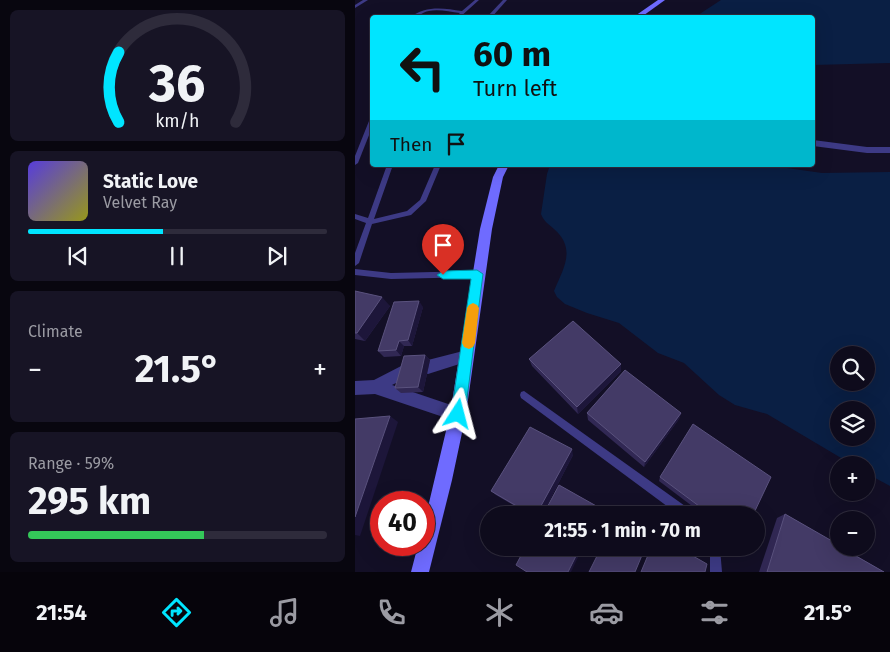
<!DOCTYPE html>
<html lang="en">
<head>
<meta charset="utf-8">
<style>
  :root { --surface:#0e0b1c; --page:#171425; --text:#f1f3f6; --muted:#9b9ba3; --line:#2e2b3b; --accent:#00e5ff }
  body { margin:0; font-family:"Fira Sans",sans-serif; background:var(--page); color:var(--text); height:100vh; display:flex; flex-direction:column; font-size:19px; white-space:nowrap }
  * { box-sizing:border-box; margin:0 }
  p { font-size:16px; color:var(--muted) }
  .icon { flex:none; width:28px; height:28px; fill:none; stroke:currentColor; stroke-width:2; stroke-linecap:round; stroke-linejoin:round }
  .map { position:relative; flex:1; overflow:hidden }
  .details { display:flex; flex-direction:column; gap:10px; padding:10px; background:#08060f; width:355px }
  .details>* { flex:none }
  .hud { position:absolute; left:15px; top:15px; width:445px; height:152px; border-radius:5px; box-shadow:0 5px 20px #0002,0 0 0 1px var(--line); background:#00e5ff; color:#111; overflow:hidden }
  .fabs { position:absolute; left:475px; top:346px; display:grid; gap:10px }
  .fabs a { display:grid; place-items:center; width:45px; height:45px; border-radius:50%; background:var(--surface); box-shadow:0 5px 20px #0002,0 0 0 1px var(--line); font-size:25px }
  .speed { position:absolute; left:15px; top:491px; display:flex; gap:10px; font-size:25px; font-weight:700; text-align:center }
  .speed>* { display:grid; place-content:center; width:65px; height:65px; border-radius:50%; background:var(--surface); box-shadow:0 5px 20px #0002,0 0 0 1px var(--line); line-height:1 }
  .speed .limit { border:8px solid #d22; background:#fff; color:#111 }
  .pin { position:absolute; display:grid; place-items:center; width:42px; height:42px; color:#fff; margin:-51px -21px; border-radius:50% 50% 50% 0; rotate:-45deg; box-shadow:0 0 5px #0007 }
  .pin .icon { rotate:45deg }
  .me { position:absolute; width:55px; margin:-28px; rotate:9deg; stroke-linejoin:round; filter:drop-shadow(0 0 4px #0008) }
  .turn { display:flex; align-items:center; gap:18px; height:105px; padding:0 20px; font-size:22px }
  .turn .icon { width:65px; height:65px; stroke-width:2.5 }
  .turn b { display:block; font-size:35px; line-height:42px }
  .then { display:flex; align-items:center; height:48px; padding:0 20px; background:#0003; gap:10px; font-size:19px }
  .big { font-size:38px; font-weight:700; line-height:1.1 }
  .details .tile { flex:1; display:flex; flex-direction:column; justify-content:center; gap:8px; min-width:0; padding:0 18px; border-radius:8px; background:var(--page) }
  .details .dial { align-items:center; gap:0 }
  .dial svg { height:130px; overflow:visible; fill:none; stroke:var(--line); stroke-width:7; stroke-linecap:round; text-anchor:middle }
  .dial text { fill:var(--text); stroke:none }
  .song { display:flex; align-items:center; gap:15px }
  .cover { width:60px; height:60px; border-radius:8px; background:linear-gradient(135deg,hsl(250 70% 55%),hsl(60 70% 35%)) }
  .played { height:5px; border-radius:2px; background:linear-gradient(90deg,var(--accent) 45%,var(--line) 45%) }
  .keys { display:flex; justify-content:space-around; direction:ltr }
  .heat { display:flex; justify-content:space-between; align-items:center; font-size:28px; direction:ltr }
  .charge { height:8px; border-radius:4px; background:linear-gradient(90deg,#34c759 59%,var(--line) 0) }
  .trip { position:absolute; left:125px; top:506px; width:285px; height:50px; border-radius:25px; background:var(--surface); box-shadow:0 5px 20px #0002,0 0 0 1px var(--line); font-weight:700; line-height:50px; text-align:center }
  .dock { display:flex; height:80px; justify-content:space-around; align-items:center; background:#06040b; color:var(--muted) }
  .dock .icon { width:35px; height:35px }
  .dock .active { color:var(--accent) }
  .dock b { font-size:22px; color:var(--text) }
  main { display:flex; flex:1; min-height:0 }
  .map>svg:first-child { display:block }
  .water { fill:#0a1f44; fill-rule:evenodd }
  .lines { fill:none; stroke-linecap:round; stroke-linejoin:round }
  .lane { fill:#3d3a85; fill-rule:evenodd }
  .street { fill:#3d3a85; fill-rule:evenodd }
  .secondary { fill:#6f6bff; fill-rule:evenodd }
  .wall { fill:#312854 }
  .shaded-wall { fill:#1d163a }
  .building { fill:#433a66; stroke:#5a527e }
  .route { fill:#00e5ff; stroke:#0095a6 }
  .slow { fill:#f59e0b }
</style>
</head>
<body>
<main>
<section class="details">
<div class="tile dial"><svg viewBox="0 0 100 80">
<path d="M14 69A42 42 0 1 1 86 69"/>
<path d="M14 69A42 42 0 0 1 14 26" stroke="#00e5ff"/>
<text x="50" y="56" font-size="32" font-weight="700">36</text>
<text x="50" y="72" font-size="11">km/h</text>
</svg></div>
<div class="tile">
<div class="song"><i class="cover"></i><div><b>Static Love</b><p>Velvet Ray</p></div></div>
<div class="played"></div>
<div class="keys"><svg class="icon" aria-label="previous" viewBox="0 0 24 24"><path d="M18 5L8 12l10 7zM5 5v14"/></svg><svg class="icon" aria-label="pause" viewBox="0 0 24 24"><path d="M8 5v14M16 5v14"/></svg><svg class="icon" aria-label="next" viewBox="0 0 24 24"><path d="M6 5l10 7-10 7zM19 5v14"/></svg></div>
</div>
<div class="tile"><p>Climate</p>
<div class="heat"><a>−</a><b class="big">21.5°</b><a>+</a></div>
</div>
<div class="tile"><p>Range · 59%</p><b class="big">295 km</b><div class="charge"></div></div>
</section>
<div class="map">
<svg width="535" height="572" viewBox="0 0 535 572">
  <rect width="100%" height="100%" fill="#130f26"/>
  <g class="water">
    <polygon points="366,0 535,0 535,63 458,65 458,18 340,17"/>
    <path d="M195 165H411L467 173 535 172V486L511 473V465H498L412 414 380 405 364 395 329 363 303 353 264 323 232 313 210 304 202 297 199 291C208 269 222 249 199 229 194 224 189 222 186 214L192 174ZM484 355H511V382H484ZM484 410H511V438H484Z"/>
  </g>
  <g class="lines">
    <g class="lane">
      <polygon points="8,0 13,0 0,8 0,5"/>
      <path d="M120 0H124L104 18H99L105 13C95 12 84 9 74 11 67 12 62 18 54 18 71 5 88 8 107 11Z"/>
      <polygon points="148,0 152,0 136,18 131,18"/>
      <polygon points="16,116 18,116 18,125 3,163 0,165 0,156"/>
      <polygon points="32,165 38,165 19,219 52,211 65,200 80,165 86,165 71,201 56,215 17,224 4,263 0,266 0,253 11,223 0,219 0,214 13,218"/>
      <polygon points="0,269 36,273 122,271 125,272 126,274 125,276 122,277 36,279 0,275"/>
      <polygon points="169,391 337,511 338,515 324,515 166,398 165,395 166,392"/>
      <polygon points="355,548 365,548 367,572 355,572"/>
    </g>
    <g class="street">
      <polygon points="458,140 512,147 535,147 535,153 512,153 458,146"/>
      <polygon points="112,350 117,352 119,356 117,360 73,374 68,372 66,367 68,362 73,360"/>
      <polygon points="52,363 57,365 59,370 57,375 37,385 108,409 111,414 108,419 103,422 20,394 0,395 0,381 19,380"/>
    </g>
    <g class="secondary">
      <polygon points="303,0 310,0 285,18 277,18"/>
      <polygon points="144,165 154,165 148,177 137,229 111,414 97,480 74,572 56,572 63,545 69,545 69,524 95,414 125,229 138,177"/>
    </g>
  </g>
  <g class="wall">
    <polygon points="0,291 35,306 10,341 0,339"/>
    <polygon points="68,307 57,346 49,346 46,356 29,357 23,351"/>
    <polygon points="70,355 75,360 68,392 46,393 40,388"/>
    <polygon points="174,359 266,371 223,414 177,366"/>
    <polygon points="232,413 326,413 324,419 289,467 233,420"/>
    <polygon points="218,455 187,515 175,515 141,495 136,491"/>
    <polygon points="305,477 398,515 349,515 304,481"/>
    <polygon points="430,514 529,572 404,572 422,518"/>
  </g>
  <g class="shaded-wall">
    <polygon points="27,297 35,306 10,341 2,333"/>
    <polygon points="64,301 68,307 57,346 53,340"/>
    <polygon points="44,341 49,346 46,356 41,350"/>
    <polygon points="70,355 75,360 68,392 63,387"/>
    <polygon points="266,364 266,371 223,414 222,407"/>
    <polygon points="326,413 324,419 289,467 290,462"/>
    <polygon points="35,416 43,422 5,536 0,535 0,517"/>
    <polygon points="217,449 218,455 187,515 181,515"/>
    <polygon points="236,548 238,548 234,556 233,555"/>
    <polygon points="224,550 226,551 216,572 213,572"/>
  </g>
  <g class="building">
    <polygon points="0,291 27,297 2,333 0,333"/>
    <polygon points="64,301 53,340 44,341 41,350 23,351 39,302"/>
    <polygon points="218,321 266,364 222,407 174,359"/>
    <polygon points="70,355 63,387 40,388 49,356"/>
    <polygon points="270,370 326,413 290,462 232,413"/>
    <polygon points="35,416 0,517 0,419"/>
    <polygon points="338,424 416,477 398,515 356,515 305,477"/>
    <polygon points="175,427 217,449 181,515 177,515 136,491"/>
    <polygon points="204,485 252,512 251,515 188,515"/>
    <polygon points="430,514 484,545 484,548 487,548 529,572 412,572"/>
    <polygon points="170,548 236,548 233,555 224,550 213,572 172,572 161,565"/>
    <polygon points="246,548 290,548 280,572 234,572"/>
    <polygon points="296,548 324,548 352,564 350,572 286,572"/>
  </g>
  <polygon class="route" points="122,270 128,274 110,414 108,419 103,421 98,419 96,414 116,279 88,279 82,275 88,271"/>
  <polygon class="slow" points="118,303 122,305 124,308 120,343 118,347 114,349 109,347 107,343 112,308 114,305"/>
</svg>
<div class="fabs">
<a><svg class="icon" aria-label="search" viewBox="0 0 24 24"><circle cx="10" cy="10" r="6"/><path d="M15 15l6 6"/></svg></a>
<a><svg class="icon" aria-label="layers" viewBox="0 0 24 24"><path d="M12 4l9 5-9 5-9-5zM3 14l9 5 9-5"/></svg></a>
<a>+</a>
<a>−</a>
</div>
<div class="speed"><div class="limit">40</div></div>
<div class="pin" style="left:88px;top:275px;background:#d93025"><svg class="icon" aria-label="arrive" viewBox="0 0 24 24"><path d="M6 21V4h12l-3 4 3 4H6"/></svg></div>
<svg class="me" style="left:103px;top:414px" viewBox="-20 -20 40 40"><path d="M0-17L14 15 0 8-14 15z" fill="#00e5ff" stroke="#fff" stroke-width="4"/></svg>
<div class="trip">21:55 · 1 min · 70 m</div>
<div class="hud">
<div class="turn"><svg class="icon" aria-label="left" viewBox="0 0 24 24"><path d="M17 20v-9H6M10 6l-5 5 5 5"/></svg><div><b>60 m</b>Turn left</div></div>
<div class="then">Then<svg class="icon" aria-label="arrive" viewBox="0 0 24 24"><path d="M6 21V4h12l-3 4 3 4H6"/></svg></div>
</div>
</div>
</main>
<nav class="dock">
<b>21:54</b>
<svg class="icon active" aria-label="directions" viewBox="0 0 24 24"><path d="M12 3l9 9-9 9-9-9zM9 14v-3h6M13 9l2 2-2 2"/></svg>
<svg class="icon" aria-label="music" viewBox="0 0 24 24"><path d="M9 18V5l10-2v13"/><circle cx="6" cy="18" r="3"/><circle cx="16" cy="16" r="3"/></svg>
<svg class="icon" aria-label="phone" viewBox="0 0 24 24"><path d="M5 4h4l2 5-3 2q2 4 5 5l2-3 5 2v4C11 20 4 13 5 4z"/></svg>
<svg class="icon" aria-label="climate" viewBox="0 0 24 24"><path d="M12 3v18M4 7l16 10M4 17L20 7"/></svg>
<svg class="icon" aria-label="car" viewBox="0 0 24 24"><path d="M5 17H2v-5l4-1 3-4h7l3 4 3 1v5h-3M9 17h6M6 11h13"/><circle cx="7" cy="17" r="2"/><circle cx="17" cy="17" r="2"/></svg>
<svg class="icon" aria-label="filters" viewBox="0 0 24 24"><path d="M4 7h16M4 17h16"/><circle cx="9" cy="7" r="2"/><circle cx="15" cy="17" r="2"/></svg>
<b>21.5°</b>
</nav>
</body>
</html>
